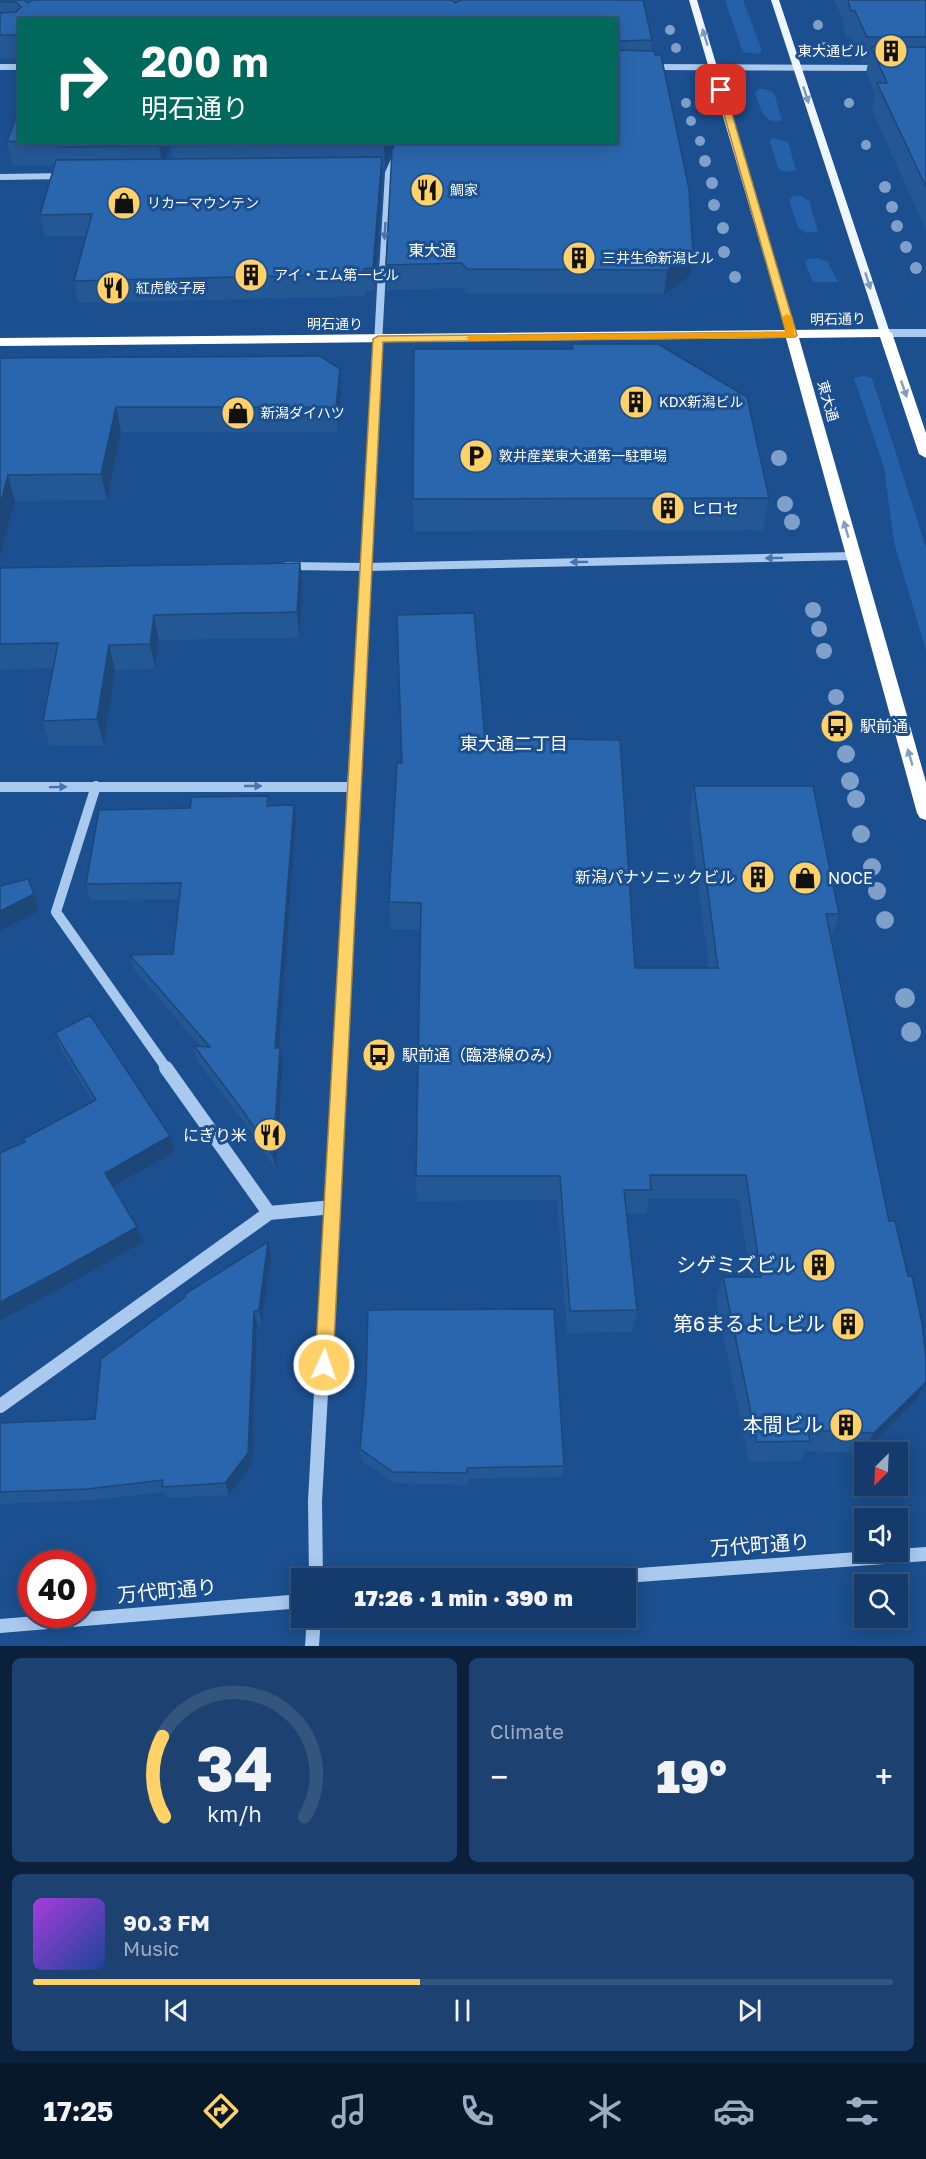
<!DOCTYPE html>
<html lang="en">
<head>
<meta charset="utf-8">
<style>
  :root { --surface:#143b6b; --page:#1d4271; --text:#f1f3f6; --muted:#9dadc1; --line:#33557e; --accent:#ffd166 }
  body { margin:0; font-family:"Golos Text","Noto Sans JP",sans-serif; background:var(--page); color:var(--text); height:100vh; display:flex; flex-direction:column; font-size:22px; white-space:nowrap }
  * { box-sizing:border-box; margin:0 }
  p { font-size:20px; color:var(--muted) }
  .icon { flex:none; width:33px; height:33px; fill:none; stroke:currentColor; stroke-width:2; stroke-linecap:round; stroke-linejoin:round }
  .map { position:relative; height:1646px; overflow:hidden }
  .sheet { display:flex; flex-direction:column; gap:12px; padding:12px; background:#0b203b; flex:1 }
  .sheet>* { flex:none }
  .hud { position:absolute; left:18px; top:18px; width:600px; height:126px; border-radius:0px; box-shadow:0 3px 15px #0003,0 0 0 2px var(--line); background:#00695c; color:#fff; overflow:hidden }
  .needle { width:39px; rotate:204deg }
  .buttons { position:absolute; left:854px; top:1442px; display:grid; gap:12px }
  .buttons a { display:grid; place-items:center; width:54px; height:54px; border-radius:0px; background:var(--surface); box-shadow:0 3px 15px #0003,0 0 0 2px var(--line); font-size:30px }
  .speed { position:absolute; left:18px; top:1550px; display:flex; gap:12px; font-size:30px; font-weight:700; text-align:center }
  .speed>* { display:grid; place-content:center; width:78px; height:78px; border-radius:50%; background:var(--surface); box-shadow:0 3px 15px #0003,0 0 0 2px var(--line); line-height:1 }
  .speed .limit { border:9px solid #d22; background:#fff; color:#111 }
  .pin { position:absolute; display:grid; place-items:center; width:51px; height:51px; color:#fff; margin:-26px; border-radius:12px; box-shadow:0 3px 9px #0006 }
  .me { position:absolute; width:66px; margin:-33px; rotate:3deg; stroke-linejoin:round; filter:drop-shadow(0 0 4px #0008) }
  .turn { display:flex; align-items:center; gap:21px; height:126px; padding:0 24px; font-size:27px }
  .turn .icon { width:78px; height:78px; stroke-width:2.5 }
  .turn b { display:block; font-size:42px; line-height:51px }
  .big { font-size:45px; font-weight:800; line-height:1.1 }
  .sheet .widget { flex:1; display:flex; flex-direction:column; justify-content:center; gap:9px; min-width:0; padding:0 21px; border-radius:9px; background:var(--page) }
  .sheet .dial { align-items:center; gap:0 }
  .dial svg { height:156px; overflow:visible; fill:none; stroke:var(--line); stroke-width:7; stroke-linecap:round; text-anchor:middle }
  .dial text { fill:var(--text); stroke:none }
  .song { display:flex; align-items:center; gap:18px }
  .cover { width:72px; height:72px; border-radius:9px; background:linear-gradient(135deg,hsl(280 70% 55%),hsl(220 70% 35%)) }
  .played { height:6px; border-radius:3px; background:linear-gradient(90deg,var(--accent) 45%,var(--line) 45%) }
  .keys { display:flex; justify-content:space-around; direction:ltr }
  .heat { display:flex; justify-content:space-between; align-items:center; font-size:33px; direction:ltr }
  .sheet .tiles { flex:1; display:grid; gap:12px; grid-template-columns:1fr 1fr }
  .widget:last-child { grid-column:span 2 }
  .trip { position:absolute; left:291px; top:1568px; width:345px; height:60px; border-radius:0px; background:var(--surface); box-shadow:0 3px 15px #0003,0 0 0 2px var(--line); font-weight:800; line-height:60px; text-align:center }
  .tabs { display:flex; height:96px; justify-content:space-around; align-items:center; background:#08182b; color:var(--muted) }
  .tabs .icon { width:42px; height:42px }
  .tabs .selected { color:var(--accent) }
  .tabs b { font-size:27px; color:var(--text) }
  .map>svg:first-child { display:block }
  .green { fill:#2461a8 }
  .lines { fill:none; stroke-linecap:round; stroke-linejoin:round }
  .minor-far3 { stroke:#a9c9ee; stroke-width:6 }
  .minor-far2 { stroke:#a9c9ee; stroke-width:8 }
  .minor-far1 { stroke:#a9c9ee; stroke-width:10 }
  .minor { stroke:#a9c9ee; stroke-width:14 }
  .major { fill:#f0f6ff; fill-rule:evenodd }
  .highway { fill:#fff; fill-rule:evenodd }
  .tree { fill:#7ea0ca }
  .wall { fill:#245895 }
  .shaded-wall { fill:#1d4779 }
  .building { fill:#2a66ad; stroke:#1d4779; stroke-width:1.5 }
  .oneway { fill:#7b9ac1 }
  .oneway2 { fill:#4674ac }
  .oneway3 { fill:#829ec1 }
  .route { fill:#ffd166; stroke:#a68842; stroke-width:1.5 }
  .slow { fill:#f59e0b }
  .labels { text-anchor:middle; stroke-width:6; stroke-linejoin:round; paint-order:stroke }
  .far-poi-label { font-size:14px; fill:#fff; stroke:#1b4f8f; text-anchor:start }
  .far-street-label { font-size:14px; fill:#fff; stroke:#1b4f8f }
  .far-quarter-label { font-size:16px; fill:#fff; stroke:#1b4f8f }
  .poi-label { font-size:16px; fill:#fff; stroke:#1b4f8f; text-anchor:start }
  .neighbourhood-label { font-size:18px; fill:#fff; stroke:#1b4f8f }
  .near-poi-label { font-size:20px; fill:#fff; stroke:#1b4f8f; text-anchor:end }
  .near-street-label { font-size:20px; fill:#fff; stroke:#1b4f8f }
</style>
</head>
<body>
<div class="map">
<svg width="926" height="1646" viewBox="0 0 926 1646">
  <rect width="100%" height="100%" fill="#1b4f8f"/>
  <g class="green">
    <polygon points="725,0 743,0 761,48 761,52 756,54 743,52"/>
    <path d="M759 89H765L774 93 782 120C763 125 761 108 755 93Z"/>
    <polygon points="772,138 788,142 796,170 787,172 779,170 770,142"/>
    <polygon points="794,196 801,196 809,201 818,231 807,233 798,228 789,200"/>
    <polygon points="816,258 827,261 838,282 813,282 805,263 808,259"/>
    <polygon points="864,376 872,378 926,548 926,651 894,542 884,467 854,378"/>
  </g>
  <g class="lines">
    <g class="minor-far3">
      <polyline points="0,67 20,67"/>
      <polyline points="650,67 881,68"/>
      <polyline points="0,177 66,176"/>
      <polyline points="382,272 388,173 402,142"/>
    </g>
    <g class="minor-far2">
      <polyline points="885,333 926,333"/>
      <polyline points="287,566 367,567 853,556"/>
      <polyline points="363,621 382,270"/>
    </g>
    <g class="minor-far1">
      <polyline points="96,786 56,912 167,1069"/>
      <polyline points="0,787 352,787"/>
      <polyline points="339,1069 352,787 363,619"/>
    </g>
    <g class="minor">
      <polyline points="166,1068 269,1213"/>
      <polyline points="0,1406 269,1213 333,1207"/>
      <polyline points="316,1578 315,1501 339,1068"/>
      <polyline points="598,1578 926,1554"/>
      <polyline points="0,1626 302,1601"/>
      <polyline points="312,1646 314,1617"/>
    </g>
    <g class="major">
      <polygon points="689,0 697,0 797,335 796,337 792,338 787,335"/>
      <polygon points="771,0 779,0 890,333 889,335 881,335 880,333"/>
    </g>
    <polygon class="highway" points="885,329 892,333 926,433 926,458 919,454 880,337 799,338 926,782 926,820 920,818 917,813 786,338 0,346 0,338"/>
  </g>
  <g class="tree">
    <circle cx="818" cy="25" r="5"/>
    <circle cx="670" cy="30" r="5"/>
    <circle cx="824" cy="47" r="5"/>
    <circle cx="676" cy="48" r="5"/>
    <circle cx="686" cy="103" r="5"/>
    <circle cx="849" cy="103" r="5"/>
    <circle cx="691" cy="121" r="5"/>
    <circle cx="700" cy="141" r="5"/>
    <circle cx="866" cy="145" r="5"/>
    <circle cx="705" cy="161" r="6"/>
    <circle cx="712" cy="183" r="6"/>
    <circle cx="885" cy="187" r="6"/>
    <circle cx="714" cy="205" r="6"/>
    <circle cx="892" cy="207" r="6"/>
    <circle cx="897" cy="226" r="6"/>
    <circle cx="723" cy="228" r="6"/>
    <circle cx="906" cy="247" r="6"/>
    <circle cx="724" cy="252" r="6"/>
    <circle cx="916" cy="268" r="6"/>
    <circle cx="735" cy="277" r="6"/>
    <circle cx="779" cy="458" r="8"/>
    <circle cx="785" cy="504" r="8"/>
    <circle cx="792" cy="522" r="8"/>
    <circle cx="813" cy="610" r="8"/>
    <circle cx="819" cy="629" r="8"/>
    <circle cx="824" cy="651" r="8"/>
    <circle cx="836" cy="697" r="8"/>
    <circle cx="846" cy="754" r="9"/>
    <circle cx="850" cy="781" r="9"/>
    <circle cx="856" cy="799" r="9"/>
    <circle cx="861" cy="834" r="9"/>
    <circle cx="872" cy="867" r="9"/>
    <circle cx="877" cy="891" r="9"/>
    <circle cx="885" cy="920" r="9"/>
    <circle cx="905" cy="998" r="10"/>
    <circle cx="911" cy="1032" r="10"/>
  </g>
  <g class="wall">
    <polygon points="0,0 458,0 458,2 461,0 643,0 652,40 651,51 654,51 655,55 661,55 689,189 693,252 690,276 664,294 467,294 462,288 387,290 386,265 392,151 385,168 382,168 382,178 375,290 365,291 365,296 79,303 74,281 86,236 45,236 40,215 54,166 12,165 7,141 20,108 20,142 169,142 165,159 172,159 170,146 171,142 616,142 616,20 20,20 20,58 0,58"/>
    <polygon points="834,0 926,0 926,230 872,110 875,94 866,73 868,63 862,63 850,37 846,37 842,17"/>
    <polygon points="572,344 769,498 763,530 414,531 413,499 572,349"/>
    <polygon points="0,358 340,369 341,394 338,432 121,432 107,500 15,501 0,557"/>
    <polygon points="300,563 303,589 299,638 159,640 155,669 115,670 104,745 50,746 43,721 53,668 0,670 0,568"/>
    <polygon points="485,738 635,968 709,968 689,814 694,786 839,914 831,939 916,1400 863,1453 805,1451 800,1461 749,1462 716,1299 723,1277 750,1277 739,1199 649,1199 646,1214 627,1214 637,1310 632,1332 567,1333 557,1200 417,1201 416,1176 420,930 391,929 389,902 402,763"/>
    <polygon points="268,796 270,806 294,805 296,822 279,1048 283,1063 276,1170 245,1123 197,1061 194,1046 200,1046 135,971 130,955 173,954 179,899 90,900 86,884 190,808"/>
    <polygon points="55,1033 175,1152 114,1187 143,1242 62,1288 25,1142 93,1102 61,1050"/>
    <polygon points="271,1256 262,1324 257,1324 252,1464 229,1495 167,1498 164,1492 94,1500 0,1504 0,1423 95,1419"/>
    <polygon points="360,1449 564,1466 562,1477 467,1479 467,1485 395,1483 361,1460"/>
  </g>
  <g class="shaded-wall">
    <polygon points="160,142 169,142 163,170 159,146"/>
    <polygon points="384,142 396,142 385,168 384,144"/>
    <polygon points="382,157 382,178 375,290 373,268"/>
    <polygon points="693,252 690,276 664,294 667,270"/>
    <polygon points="340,369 341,394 338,432 336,407"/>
    <polygon points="116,407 121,432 107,500 101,474"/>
    <polygon points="8,475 15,501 0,557 0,505"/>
    <polygon points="300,563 303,589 299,638 297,612"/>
    <polygon points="154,615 159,640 155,669 150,644"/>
    <polygon points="109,645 115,670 104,745 97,719"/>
    <polygon points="294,805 296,822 278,1063 275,1048"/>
    <polygon points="34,894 39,911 0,931 0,911"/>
    <polygon points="280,1048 283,1063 276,1170 273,1156"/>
    <polygon points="170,1136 175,1152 111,1188 105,1173"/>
    <polygon points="137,1227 143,1242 62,1288 0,1320 0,1302"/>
    <polygon points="268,1242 271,1256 262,1324 259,1310"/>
    <polygon points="254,1311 257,1324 252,1464 229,1495 225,1483"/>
    <polygon points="926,1382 926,1384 916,1400 863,1453 874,1433"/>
  </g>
  <g class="building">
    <polygon points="0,0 25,0 27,3 33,0 453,0 455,3 461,0 643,0 652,40 616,41 616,20 20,20 20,35 0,35 0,13 16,12 21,7 16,2 0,2"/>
    <polygon points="848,0 926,0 926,37 867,37 855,11 851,11"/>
    <polygon points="871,47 926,47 926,187 877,83 887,83"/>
    <polygon points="616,50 654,51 655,55 661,55 689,189 693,252 667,270 467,269 462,263 386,265 392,150 396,142 616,142"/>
    <polygon points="20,108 20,142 7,141"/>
    <polygon points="42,142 160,142 159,146 59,147 60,143"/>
    <polygon points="171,142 384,142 384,144 170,146"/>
    <polygon points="382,157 373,268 364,269 364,274 74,281 92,214 40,215 56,160"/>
    <polygon points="572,344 658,344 747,397 769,498 413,499 414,349 573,349"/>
    <polygon points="320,356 340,369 336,407 116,407 101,474 8,475 0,505 0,358"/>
    <polygon points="300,563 297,612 154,615 150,644 109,645 97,719 43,721 58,643 0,644 0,568"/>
    <polygon points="474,613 485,738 620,740 635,968 718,968 694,786 813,786 839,914 826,914 889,1221 895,1221 908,1276 912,1276 922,1323 926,1358 926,1382 874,1433 808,1430 810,1441 757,1442 723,1277 761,1277 746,1175 650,1175 651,1190 624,1190 637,1310 570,1311 560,1176 416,1176 421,903 389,902 397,763 402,763 397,615"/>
    <polygon points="268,796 267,806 294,805 275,1048 280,1048 273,1156 241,1108 194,1046 210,1047 130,955 173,954 181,883 86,884 99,810 190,808 192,797"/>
    <polygon points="28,879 34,894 0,911 0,886"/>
    <polygon points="90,1015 170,1136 105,1173 137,1227 55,1273 0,1302 0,1153 25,1142 23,1139 96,1100 55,1033"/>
    <polygon points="268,1242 259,1310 254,1311 248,1453 225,1483 162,1487 163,1480 87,1489 0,1492 0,1423 95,1419 101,1359 185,1297 185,1294"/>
    <polygon points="554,1309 564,1466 467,1468 467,1473 393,1472 360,1449 366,1384 368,1310"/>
  </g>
  <defs><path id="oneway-solid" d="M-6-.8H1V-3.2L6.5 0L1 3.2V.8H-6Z" transform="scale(1.5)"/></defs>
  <g class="oneway">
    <use href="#oneway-solid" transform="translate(705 37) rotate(-107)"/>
    <use href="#oneway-solid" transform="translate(806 95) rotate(72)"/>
    <use href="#oneway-solid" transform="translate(868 281) rotate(72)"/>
  </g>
  <g class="oneway2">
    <use href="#oneway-solid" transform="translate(385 231) rotate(93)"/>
    <use href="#oneway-solid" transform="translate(774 558) rotate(179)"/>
    <use href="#oneway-solid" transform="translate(579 562) rotate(179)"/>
    <use href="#oneway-solid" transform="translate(253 786)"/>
    <use href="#oneway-solid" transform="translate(58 787) rotate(-1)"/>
  </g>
  <g class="oneway3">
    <use href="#oneway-solid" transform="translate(904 389) rotate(71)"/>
    <use href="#oneway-solid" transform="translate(846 529) rotate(-106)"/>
    <use href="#oneway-solid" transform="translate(910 757) rotate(-106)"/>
  </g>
  <polygon class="route" points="721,87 725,90 797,335 795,337 383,342 333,1365 330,1372 324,1374 317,1372 315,1365 373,339 378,336 786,332 717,90"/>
  <polygon class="slow" points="787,314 792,317 795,337 471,341 466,338 471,335 786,332 782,317"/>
  <defs>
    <g id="building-disc" transform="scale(1.725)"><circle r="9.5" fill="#ffd166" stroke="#1b4f8f"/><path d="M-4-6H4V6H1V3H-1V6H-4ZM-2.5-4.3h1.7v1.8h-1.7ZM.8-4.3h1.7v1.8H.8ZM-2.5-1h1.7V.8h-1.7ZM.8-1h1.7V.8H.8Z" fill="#111"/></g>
    <g id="restaurant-disc" transform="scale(1.725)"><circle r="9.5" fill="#ffd166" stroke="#1b4f8f"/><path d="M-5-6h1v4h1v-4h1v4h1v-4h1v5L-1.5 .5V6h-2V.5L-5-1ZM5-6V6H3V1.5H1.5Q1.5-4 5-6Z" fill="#111"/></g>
    <g id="shop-disc" transform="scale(1.725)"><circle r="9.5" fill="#ffd166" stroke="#1b4f8f"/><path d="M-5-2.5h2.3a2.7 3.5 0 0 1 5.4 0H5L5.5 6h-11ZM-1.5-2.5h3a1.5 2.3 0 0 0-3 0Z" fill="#111"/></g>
    <g id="parking-disc" transform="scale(1.725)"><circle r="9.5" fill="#ffd166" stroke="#1b4f8f"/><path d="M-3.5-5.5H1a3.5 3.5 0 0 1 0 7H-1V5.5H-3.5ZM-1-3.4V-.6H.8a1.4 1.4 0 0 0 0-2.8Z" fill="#111"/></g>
    <g id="bus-disc" transform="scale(1.725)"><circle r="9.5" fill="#ffd166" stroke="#1b4f8f"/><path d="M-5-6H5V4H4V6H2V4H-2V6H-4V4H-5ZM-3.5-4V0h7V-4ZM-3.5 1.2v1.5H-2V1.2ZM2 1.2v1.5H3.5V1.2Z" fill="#111"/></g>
  </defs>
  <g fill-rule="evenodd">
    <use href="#building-disc" x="891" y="51"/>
    <use href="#restaurant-disc" x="427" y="190"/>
    <use href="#shop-disc" x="124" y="203"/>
    <use href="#building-disc" x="579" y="258"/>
    <use href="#building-disc" x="251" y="275"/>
    <use href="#restaurant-disc" x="113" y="288"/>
    <use href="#building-disc" x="636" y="402"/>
    <use href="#shop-disc" x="238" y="413"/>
    <use href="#parking-disc" x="476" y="456"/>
    <use href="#building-disc" x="668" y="508"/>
    <use href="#bus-disc" x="837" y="726"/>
    <use href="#building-disc" x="758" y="877"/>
    <use href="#shop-disc" x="805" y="878"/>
    <use href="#bus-disc" x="379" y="1055"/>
    <use href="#restaurant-disc" x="270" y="1135"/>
    <use href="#building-disc" x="819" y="1265"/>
    <use href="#building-disc" x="848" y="1324"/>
    <use href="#building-disc" x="846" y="1425"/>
  </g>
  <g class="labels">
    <g class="far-poi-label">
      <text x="868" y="56" text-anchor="end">東大通ビル</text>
      <text x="450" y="195">鯛家</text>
      <text x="147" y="208">リカーマウンテン</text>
      <text x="602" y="263">三井生命新潟ビル</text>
      <text x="274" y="280">アイ・エム第一ビル</text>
      <text x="136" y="293">紅虎餃子房</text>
      <text x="659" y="407">KDX新潟ビル</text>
      <text x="261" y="418">新潟ダイハツ</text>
      <text x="499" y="461">敦井産業東大通第一駐車場</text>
    </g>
    <g class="far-street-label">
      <text transform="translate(838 319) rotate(-1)" y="5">明石通り</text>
      <text x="335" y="329">明石通り</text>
      <text transform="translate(828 401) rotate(74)" y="5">東大通</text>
    </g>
    <g class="far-quarter-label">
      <text x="432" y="256">東大通</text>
    </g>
    <g class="poi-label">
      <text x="691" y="514">ヒロセ</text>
      <text x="860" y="732">駅前通</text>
      <text x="735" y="883" text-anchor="end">新潟パナソニックビル</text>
      <text x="828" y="884">NOCE</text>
      <text x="402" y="1061">駅前通（臨港線のみ）</text>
      <text x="247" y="1141" text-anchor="end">にぎり米</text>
    </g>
    <g class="neighbourhood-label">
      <text x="514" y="750">東大通二丁目</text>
    </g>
    <g class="near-poi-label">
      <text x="796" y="1272">シゲミズビル</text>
      <text x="825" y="1331">第6まるよしビル</text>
      <text x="823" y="1432">本間ビル</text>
    </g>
    <g class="near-street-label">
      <text transform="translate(760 1545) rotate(-4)" y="7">万代町通り</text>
      <text transform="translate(167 1591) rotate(-5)" y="7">万代町通り</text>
    </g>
  </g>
</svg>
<div class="buttons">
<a><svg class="needle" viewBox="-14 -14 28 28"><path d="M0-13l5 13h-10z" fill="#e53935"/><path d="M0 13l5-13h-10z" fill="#9dadc1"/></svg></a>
<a><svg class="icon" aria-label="sound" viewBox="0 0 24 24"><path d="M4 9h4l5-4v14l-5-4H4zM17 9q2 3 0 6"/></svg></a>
<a><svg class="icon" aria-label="search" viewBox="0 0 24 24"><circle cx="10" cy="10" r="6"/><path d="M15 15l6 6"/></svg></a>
</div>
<div class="speed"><div class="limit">40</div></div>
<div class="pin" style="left:721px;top:90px;background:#d93025"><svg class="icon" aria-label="arrive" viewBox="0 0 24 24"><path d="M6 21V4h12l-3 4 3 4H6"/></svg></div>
<svg class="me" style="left:324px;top:1365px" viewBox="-20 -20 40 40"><circle r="17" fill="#ffd166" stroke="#fff" stroke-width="3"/><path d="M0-11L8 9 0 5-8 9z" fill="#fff"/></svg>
<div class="trip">17:26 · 1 min · 390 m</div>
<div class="hud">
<div class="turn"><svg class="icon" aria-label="right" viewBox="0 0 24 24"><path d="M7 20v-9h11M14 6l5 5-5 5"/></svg><div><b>200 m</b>明石通り</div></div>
</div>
</div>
<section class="sheet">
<div class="tiles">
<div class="widget dial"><svg viewBox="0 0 100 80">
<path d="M14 69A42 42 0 1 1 86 69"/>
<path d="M14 69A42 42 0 0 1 13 28" stroke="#ffd166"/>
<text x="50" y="56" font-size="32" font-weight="700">34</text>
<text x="50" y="72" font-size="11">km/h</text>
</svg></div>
<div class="widget"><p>Climate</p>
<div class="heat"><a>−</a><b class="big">19°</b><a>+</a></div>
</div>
<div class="widget">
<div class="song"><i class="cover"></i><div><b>90.3 FM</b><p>Music</p></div></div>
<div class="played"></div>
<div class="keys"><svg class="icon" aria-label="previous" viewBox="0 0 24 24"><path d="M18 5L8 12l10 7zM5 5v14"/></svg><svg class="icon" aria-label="pause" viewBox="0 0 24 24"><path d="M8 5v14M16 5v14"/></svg><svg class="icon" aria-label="next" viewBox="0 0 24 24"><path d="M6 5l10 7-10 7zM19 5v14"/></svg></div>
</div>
</div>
</section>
<nav class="tabs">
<b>17:25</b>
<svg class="icon selected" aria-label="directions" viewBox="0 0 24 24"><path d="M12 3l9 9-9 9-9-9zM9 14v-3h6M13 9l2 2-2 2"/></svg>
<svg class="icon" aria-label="music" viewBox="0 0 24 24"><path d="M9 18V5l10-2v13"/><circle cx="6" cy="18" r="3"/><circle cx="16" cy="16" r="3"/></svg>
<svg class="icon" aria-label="phone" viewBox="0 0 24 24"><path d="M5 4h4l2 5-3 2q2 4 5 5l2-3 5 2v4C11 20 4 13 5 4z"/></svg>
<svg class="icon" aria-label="climate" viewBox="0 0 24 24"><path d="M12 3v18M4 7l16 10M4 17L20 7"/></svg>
<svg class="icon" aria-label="car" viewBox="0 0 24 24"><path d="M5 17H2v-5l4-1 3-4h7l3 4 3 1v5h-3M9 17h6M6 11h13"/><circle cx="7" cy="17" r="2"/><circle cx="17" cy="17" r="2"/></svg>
<svg class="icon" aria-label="filters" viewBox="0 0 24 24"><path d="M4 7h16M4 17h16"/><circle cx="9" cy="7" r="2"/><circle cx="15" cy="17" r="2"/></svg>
</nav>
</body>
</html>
